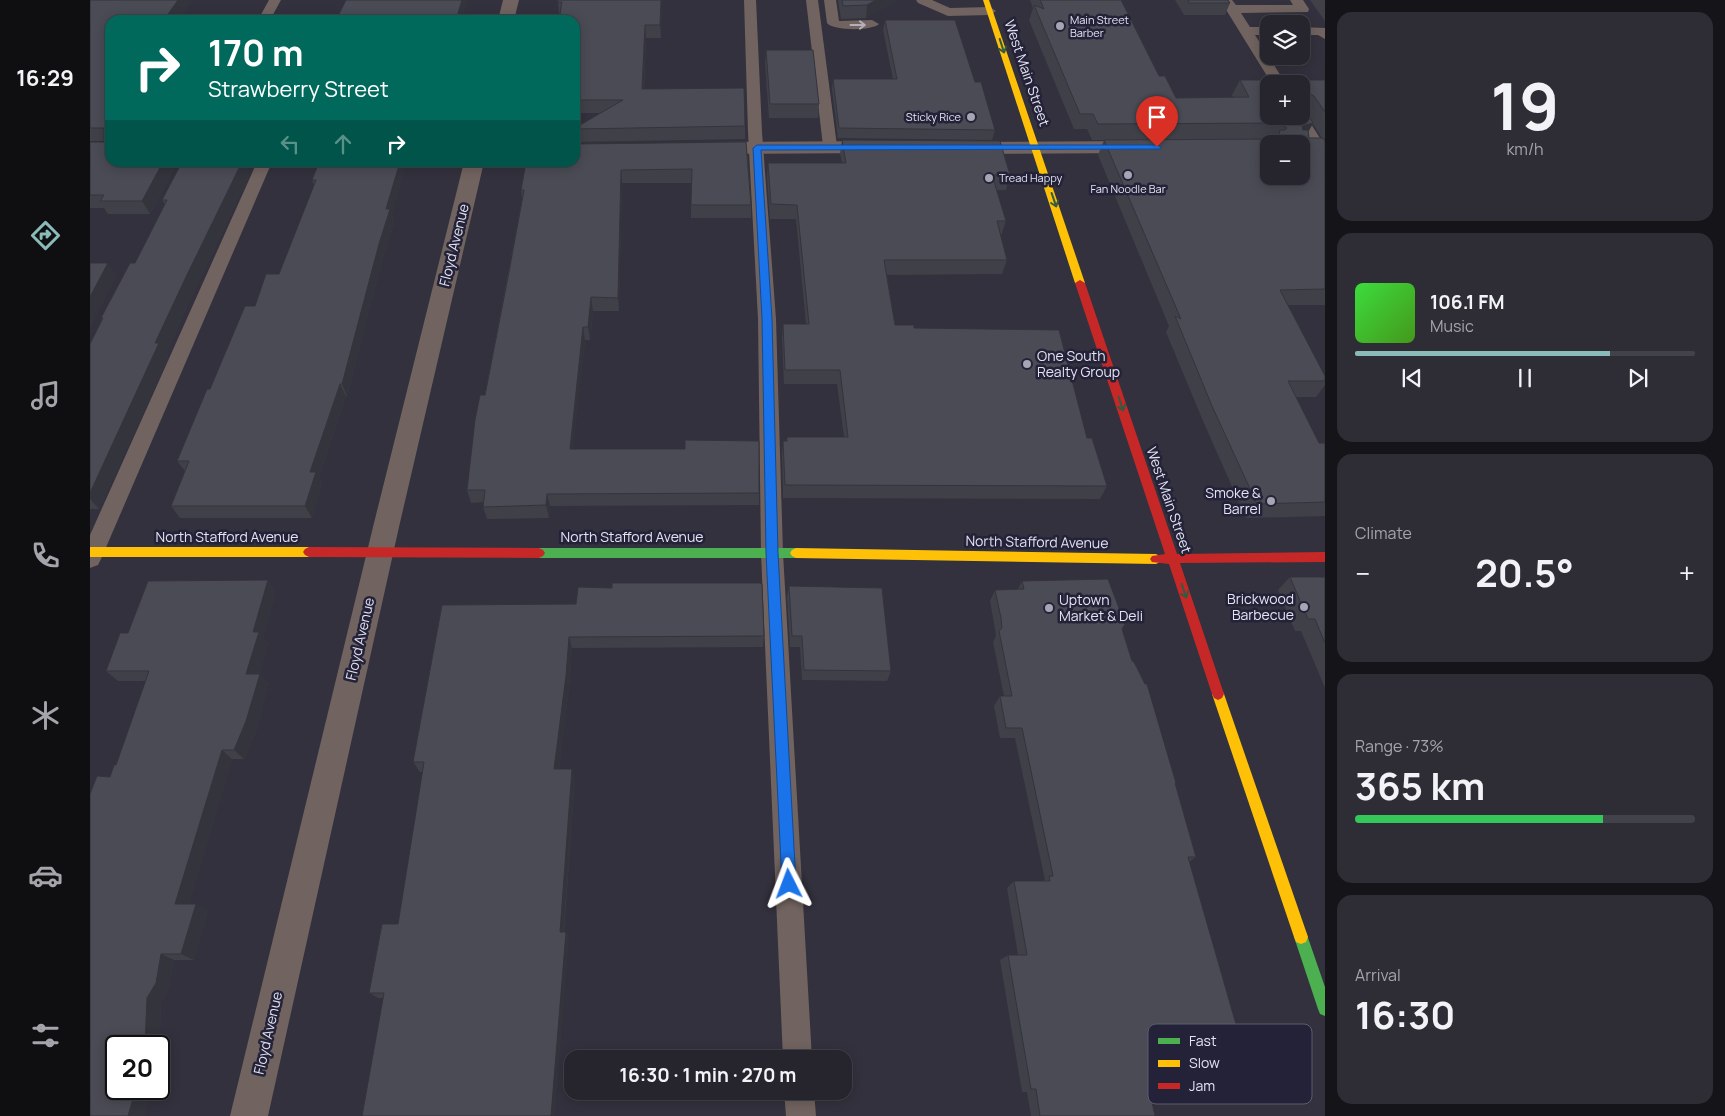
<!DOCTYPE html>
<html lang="en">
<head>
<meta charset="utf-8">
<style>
  :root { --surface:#26252e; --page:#2e2d36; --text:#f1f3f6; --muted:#a4a5aa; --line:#42424a; --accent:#8bbbb9 }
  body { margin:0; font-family:Manrope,sans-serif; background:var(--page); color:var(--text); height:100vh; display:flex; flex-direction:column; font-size:19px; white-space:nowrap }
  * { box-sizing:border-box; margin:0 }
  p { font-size:16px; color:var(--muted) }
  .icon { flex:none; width:28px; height:28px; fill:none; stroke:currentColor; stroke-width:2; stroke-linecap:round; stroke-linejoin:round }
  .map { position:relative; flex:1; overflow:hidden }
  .side { display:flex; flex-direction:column; gap:12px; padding:12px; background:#151419; width:400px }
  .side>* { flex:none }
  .banner { position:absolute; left:15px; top:15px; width:475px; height:152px; border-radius:15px; box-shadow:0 2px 12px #0003,0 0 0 1px var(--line); background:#00695c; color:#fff; overflow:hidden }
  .buttons { position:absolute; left:1170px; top:15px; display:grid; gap:10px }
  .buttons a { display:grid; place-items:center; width:50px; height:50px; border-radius:10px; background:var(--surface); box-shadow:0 2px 12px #0003,0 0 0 1px var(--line); font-size:25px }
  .speed { position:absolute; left:15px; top:1035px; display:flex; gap:10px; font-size:25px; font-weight:700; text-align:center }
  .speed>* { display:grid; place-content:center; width:65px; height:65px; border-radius:50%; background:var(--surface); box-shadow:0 2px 12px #0003,0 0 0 1px var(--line); line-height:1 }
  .speed .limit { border:2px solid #111; border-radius:8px; background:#fff; color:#111 }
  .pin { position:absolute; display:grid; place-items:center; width:42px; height:42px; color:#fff; margin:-51px -21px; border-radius:50% 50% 50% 0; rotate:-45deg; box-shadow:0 0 5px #0007 }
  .pin .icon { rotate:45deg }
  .me { position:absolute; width:55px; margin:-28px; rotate:357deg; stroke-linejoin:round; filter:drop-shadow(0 0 4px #0008) }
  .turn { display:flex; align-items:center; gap:18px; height:105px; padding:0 20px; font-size:22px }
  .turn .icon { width:65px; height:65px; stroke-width:2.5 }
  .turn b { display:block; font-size:35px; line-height:42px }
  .lanes { display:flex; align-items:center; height:48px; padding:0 20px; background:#0003; justify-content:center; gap:25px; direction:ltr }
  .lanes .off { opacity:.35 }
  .big { font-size:38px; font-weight:700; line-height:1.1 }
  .side .card { flex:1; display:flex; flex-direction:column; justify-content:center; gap:8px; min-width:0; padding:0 18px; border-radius:15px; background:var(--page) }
  .side .dial { align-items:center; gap:0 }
  .dial b { font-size:65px; line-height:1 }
  .song { display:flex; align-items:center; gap:15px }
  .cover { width:60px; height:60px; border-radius:8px; background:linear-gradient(135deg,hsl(120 70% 55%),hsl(100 70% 35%)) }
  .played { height:5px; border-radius:2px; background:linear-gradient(90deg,var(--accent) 75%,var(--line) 75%) }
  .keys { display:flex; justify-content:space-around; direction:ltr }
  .heat { display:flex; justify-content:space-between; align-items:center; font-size:28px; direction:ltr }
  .charge { height:8px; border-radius:4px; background:linear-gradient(90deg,#34c759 73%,var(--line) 0) }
  .trip { position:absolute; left:474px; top:1050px; width:288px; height:50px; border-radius:15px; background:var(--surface); box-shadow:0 2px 12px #0003,0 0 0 1px var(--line); font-weight:700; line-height:50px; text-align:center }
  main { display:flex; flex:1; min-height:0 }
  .menu { display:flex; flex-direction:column; width:90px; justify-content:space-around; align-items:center; background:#0f0f12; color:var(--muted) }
  .menu .icon { width:35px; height:35px }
  .menu .active { color:var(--accent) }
  .menu b { font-size:22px; color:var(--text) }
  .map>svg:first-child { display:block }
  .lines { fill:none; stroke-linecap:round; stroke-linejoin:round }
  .lane { fill:#71635f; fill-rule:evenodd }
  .street { fill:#71635f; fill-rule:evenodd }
  .fast { fill:#4caf50; fill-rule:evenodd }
  .slow { fill:#ffc107; fill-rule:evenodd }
  .jam { fill:#c62828; fill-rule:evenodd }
  .wall { fill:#404049 }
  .shaded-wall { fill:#34343c }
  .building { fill:#4b4b55; stroke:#34343c; fill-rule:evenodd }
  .oneway { stroke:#b5b0b7 }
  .oneway2 { stroke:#335a42 }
  .route { fill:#1a73e8; stroke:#114b97 }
  .poi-dot { fill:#a5a5b3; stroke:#232238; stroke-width:2 }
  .labels { text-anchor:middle; stroke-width:5; stroke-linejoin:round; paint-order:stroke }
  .far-poi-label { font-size:11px; fill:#e3e3f2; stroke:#232238; text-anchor:start }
  .street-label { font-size:14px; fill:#e3e3f2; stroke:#232238 }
  .poi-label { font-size:14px; fill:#e3e3f2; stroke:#232238; text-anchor:start }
  .key { fill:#232238; stroke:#5d5c70; stroke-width:1 }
  .key-label { font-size:14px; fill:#e3e3f2 }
</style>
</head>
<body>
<main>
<nav class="menu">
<b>16:29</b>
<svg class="icon active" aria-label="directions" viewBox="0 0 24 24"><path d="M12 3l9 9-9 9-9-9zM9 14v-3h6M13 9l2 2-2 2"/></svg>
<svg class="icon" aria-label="music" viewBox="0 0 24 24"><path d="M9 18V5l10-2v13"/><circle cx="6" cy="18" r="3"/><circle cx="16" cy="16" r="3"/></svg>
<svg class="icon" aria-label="phone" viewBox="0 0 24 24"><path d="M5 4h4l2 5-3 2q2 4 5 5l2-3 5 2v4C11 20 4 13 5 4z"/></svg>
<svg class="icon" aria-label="climate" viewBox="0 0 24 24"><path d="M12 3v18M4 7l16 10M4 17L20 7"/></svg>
<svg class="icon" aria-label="car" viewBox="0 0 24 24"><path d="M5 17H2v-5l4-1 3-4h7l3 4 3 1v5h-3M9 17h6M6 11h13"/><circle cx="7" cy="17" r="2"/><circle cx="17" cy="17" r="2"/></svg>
<svg class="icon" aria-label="filters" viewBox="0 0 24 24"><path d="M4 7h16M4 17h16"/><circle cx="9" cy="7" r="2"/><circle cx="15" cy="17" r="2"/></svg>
</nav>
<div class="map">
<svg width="1235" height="1116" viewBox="0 0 1235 1116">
  <rect width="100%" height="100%" fill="#32313d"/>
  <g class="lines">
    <g class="lane">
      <polygon points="179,0 191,0 180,20 168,20"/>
      <polygon points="654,0 666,0 672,132 686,319 693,553 722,1059 693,1059 671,553 668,319 658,132"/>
      <polygon points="716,0 728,0 747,146 745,149 735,149 733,146"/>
      <path d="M734 0H746L749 21 782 20 789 24C782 31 743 31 737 23Z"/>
      <polygon points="826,0 842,0 860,8 900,7 906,11 900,15 858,16 828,3"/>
      <polygon points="1130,0 1142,0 1146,5 1203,5 1200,0 1213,0 1219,9 1218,12 1151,13 1160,27 1179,27 1179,35 1165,35 1196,84 1182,84"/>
      <polygon points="1211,27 1235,28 1235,39 1228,35 1211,35"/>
      <polygon points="1211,112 1214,113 1235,146 1235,163 1230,161 1202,116 1211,116"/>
      <polygon points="167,162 182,162 11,559 8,565 0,568 0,535"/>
      <polygon points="694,1091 724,1091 726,1116 696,1116"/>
    </g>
    <g class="street">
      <polygon points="413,0 429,0 424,20 408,20"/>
      <polygon points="790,141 797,143 800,147 797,151 790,153 620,154 613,152 610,148 613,144 620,142"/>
      <polygon points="1050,141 1057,143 1060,147 1057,151 1050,153 875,154 868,152 865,148 868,144 875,142"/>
      <polygon points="374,162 394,162 309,527 178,1116 140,1116 283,527"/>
    </g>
    <g class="fast">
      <polygon points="449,548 706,548 710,550 712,553 710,556 706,558 449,558 445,556 443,553 445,550"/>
      <polygon points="1211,930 1216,932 1235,987 1235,1016 1230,1014 1228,1009 1204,937 1206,932"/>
    </g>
    <g class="slow">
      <polygon points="893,0 899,0 995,283 993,285 990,286 985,283"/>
      <polygon points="0,547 219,547 223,549 225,552 223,555 219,557 0,557"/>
      <polygon points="706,548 1066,554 1070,556 1072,559 1070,562 1066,564 706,558 702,556 700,553 702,550"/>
      <polygon points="1128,688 1132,690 1134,694 1218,937 1216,942 1211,944 1206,942 1204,937 1122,694 1124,690"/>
    </g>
    <g class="jam">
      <polygon points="990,280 995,283 1087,554 1235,552 1235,562 1090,563 1134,694 1132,698 1128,700 1124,698 1122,694 1079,564 1062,562 1060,559 1062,556 1075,554 985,283"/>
      <polygon points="219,547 449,548 453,550 455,553 453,556 449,558 219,557 215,555 213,552 215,549"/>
    </g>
  </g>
  <g class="wall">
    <polygon points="0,0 102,0 89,20 20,20 87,162 60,214 18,214 14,208 0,208 0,142 14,142 14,141 0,141"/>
    <polygon points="468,0 572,0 571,38 556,38 554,89 655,126 655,139 485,142 485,128 510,113 485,113 485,20 469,15"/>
    <polygon points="748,0 807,0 776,18 751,19"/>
    <polygon points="940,0 1031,0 1069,76 1086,98 1143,97 1142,95 1150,80 1235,80 1235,139 1232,138 1223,124 1218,132 1219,138 1235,141 1235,305 1198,305 1235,376 1235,385 1226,397 1205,397 1229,443 1235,443 1235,516 1156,518 1113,421 1076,332 1079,326 1008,155 1014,140 1002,140 997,129 984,129 939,20 943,8"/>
    <polygon points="1085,0 1138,0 1140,3 1135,15 1094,15"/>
    <polygon points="1220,0 1235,0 1235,21"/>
    <polygon points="795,20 885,82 905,130 902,140 748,138 742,89 743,79 803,79 793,30"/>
    <polygon points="676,50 729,104 728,118 679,118 675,64"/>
    <polygon points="752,140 920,175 916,190 906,190 916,221 911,236 917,260 912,274 797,275 805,325 824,328 997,438 1017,486 1010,499 693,498 692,454 693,441 696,441 697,437 754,437 747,384 694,384 692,338 693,324 716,324 706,219 680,219 677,177 678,163 752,163 750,154"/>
    <polygon points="656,142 661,205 661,218 601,218 601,183 532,183 529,311 503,311 500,340 495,340 483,449 669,493 669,505 460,506 459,518 397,519 393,507 394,502 381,503 377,490 432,199 431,190"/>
    <polygon points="229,162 302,216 304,223 293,257 257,396 256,396 229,477 232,484 222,518 90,518 81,506 95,471 87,461 120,389 165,306 189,274 224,185 222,180"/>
    <polygon points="160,173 103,293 76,353 78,357 9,509 0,509 0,344 12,321 11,318 45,263 75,205 72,200"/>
    <polygon points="1200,577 1235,577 1235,688 1211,631 1205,631 1188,590"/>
    <polygon points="178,580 186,592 173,637 178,643 169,674 170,674 179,684 166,731 154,759 142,759 99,904 106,904 118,911 104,960 84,960 79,988 71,1003 69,1063 69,1046 26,1046 26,1089 62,1089 54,1116 0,1116 0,794 7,776 20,777 24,765 26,765 56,681 28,681 16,671 30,633 38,633 58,581"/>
    <polygon points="932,581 1032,629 1042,661 1086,783 1085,784 1106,857 1099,862 1164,1087 1150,1090 1059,1091 1065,1116 941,1116 937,1092 932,1092 910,960 918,955 928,955 917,888 924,881 953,881 955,880 925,738 910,738 904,706 910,696 914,696 903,642 906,636 905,629 900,601 905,590 928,589"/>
    <polygon points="699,586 801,671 797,681 712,680 710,647 700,647 697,597"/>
    <polygon points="352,605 674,636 673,647 482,648 479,687 469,769 485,778 474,932 476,932 479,939 293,998 288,998 279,993 308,924 333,772 330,772 323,762"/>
  </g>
  <g class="shaded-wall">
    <polygon points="88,0 102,0 89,20 74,20"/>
    <polygon points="372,0 378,0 372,20 366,20"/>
    <polygon points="571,0 572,0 571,38 570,25"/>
    <polygon points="786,0 807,0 776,18 777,5"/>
    <polygon points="555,25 556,38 553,102 552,89"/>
    <polygon points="1220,94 1211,111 1211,99"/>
    <polygon points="1223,123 1214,139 1212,126"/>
    <polygon points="73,162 87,162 60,214 52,201"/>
    <polygon points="152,162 156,162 160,173 103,293 76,353 78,357 9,509 0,499 0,493 65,343 95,279"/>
    <polygon points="310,162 317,162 302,216 304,223 293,257 257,396 252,384 289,244 296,209"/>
    <polygon points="531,170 532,183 529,311 528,298"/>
    <polygon points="18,263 27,276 0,329 0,297"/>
    <polygon points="501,297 503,311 500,340 498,327"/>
    <polygon points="493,327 495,340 482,462 480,449"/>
    <polygon points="250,384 256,396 229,477 232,484 222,518 215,506 220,472"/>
    <polygon points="457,494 460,506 459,518 456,505"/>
    <polygon points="178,580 186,592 173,637 178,643 166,684 156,674 163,632"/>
    <polygon points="479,637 482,648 479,687 468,778 464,769"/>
    <polygon points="170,674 179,684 166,731 154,759 144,750"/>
    <polygon points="132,750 142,759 97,911 85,904"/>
    <polygon points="482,769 485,778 473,938 470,932"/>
    <polygon points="106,904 118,911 104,960 91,954"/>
    <polygon points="476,932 479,939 465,1116 461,1116"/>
    <polygon points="71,954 84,960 79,988 71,1003 69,1063 69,1046 55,1046 57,998"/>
    <polygon points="46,1089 62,1089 54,1116 38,1116"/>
  </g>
  <g class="building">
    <polygon points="0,0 88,0 74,20 20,20 20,162 73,162 52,201 10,201 14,195 0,195 0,142 14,142 14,128 0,128"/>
    <polygon points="256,0 372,0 366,20 246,20"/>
    <polygon points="468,0 571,0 570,25 555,25 552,89 654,88 655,126 485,129 485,128 533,100 485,100 485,20 469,20 472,2 467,2"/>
    <polygon points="752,0 786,0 777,5 753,6"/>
    <path d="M950 0H1031L1069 76H1075L1086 98 1159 97 1150 80H1235V112L1224 96 1220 94 1218 98 1211 99V84H1179V116H1211V104L1223 123 1212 126 1213 130H1218L1219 138H1233L1235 141V289L1190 290 1235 376V381H1198L1229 443H1235V502L1167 504 1122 406 1085 316 1091 319 1014 140 1188 139 1190 130H1195L1197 128 1188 123 1008 124 1003 114H990L944 5 954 9ZM1179 144H1211V176H1179Z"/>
    <polygon points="1098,0 1138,0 1140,3 1099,3"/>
    <polygon points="795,20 865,20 885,82 891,82 905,130 749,128 743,79 807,79"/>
    <polygon points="676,50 723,50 729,104 680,104"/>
    <polygon points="752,140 910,141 920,175 902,175 916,221 907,221 917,260 794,260 805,325 824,325 824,328 969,330 997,438 1002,438 1017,486 695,485 693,441 697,441 697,437 758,437 750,370 695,370 693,324 719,324 707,205 681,204 678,163 756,163"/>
    <polygon points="656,142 661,205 601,205 602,169 531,170 528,298 501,297 498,327 493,327 480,449 595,449 595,440 669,441 669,493 457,494 456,505 393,507 395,490 377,490 385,420 390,395 395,395 418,277 434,190 431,190 436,162 485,162 485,144"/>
    <polygon points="92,162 152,162 95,279 65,343 69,343 0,493 0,344 13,318 11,318 40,263 45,263 77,200 72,200"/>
    <polygon points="229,162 310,162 296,209 300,209 289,244 252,384 250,384 220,472 226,472 215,506 81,506 99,461 87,461 117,389 120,389 155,306 165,306 176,274 189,274 226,180 222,180"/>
    <polygon points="0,263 18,263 0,297"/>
    <polygon points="1200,577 1235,577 1235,643 1225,619 1218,619"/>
    <polygon points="1018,579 1035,624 1032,629 1042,661 1044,662 1055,684 1057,684 1086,783 1085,783 1106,857 1098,857 1164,1087 1059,1088 1065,1116 950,1116 946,1089 941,1089 918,955 937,955 924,881 960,881 959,876 963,876 932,728 916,728 910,696 922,696 909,631 912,628 911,618 905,590 934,589 932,581"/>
    <polygon points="178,580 163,632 169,632 156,674 170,674 156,721 144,750 132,750 85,904 106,904 91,954 71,954 66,983 57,998 55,1046 26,1046 26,1089 46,1089 38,1116 0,1116 0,794 7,776 20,777 24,765 26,765 59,671 16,671 30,633 38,633 58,581"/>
    <polygon points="522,583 670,583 672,584 674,636 479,637 476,676 464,769 482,769 470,932 476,932 461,1116 272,1116 294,993 279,993 292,924 308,924 334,762 323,762 352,605 486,604 488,587 522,588"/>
    <polygon points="699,586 792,588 801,671 714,670 712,636 702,636"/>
  </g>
  <defs><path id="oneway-shaft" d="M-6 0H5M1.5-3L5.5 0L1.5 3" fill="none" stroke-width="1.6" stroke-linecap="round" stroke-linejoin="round" transform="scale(1.25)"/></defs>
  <use class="oneway" href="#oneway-shaft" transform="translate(768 25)"/>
  <g class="oneway2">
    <use href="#oneway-shaft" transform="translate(912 46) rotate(72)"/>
    <use href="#oneway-shaft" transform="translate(964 200) rotate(71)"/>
    <use href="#oneway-shaft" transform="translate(1031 404) rotate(72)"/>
    <use href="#oneway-shaft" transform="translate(1094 591) rotate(71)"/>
  </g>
  <polygon class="route" points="1067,145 1071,147 1070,149 671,150 682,319 688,553 706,884 704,889 699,891 694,889 692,884 676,553 672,319 663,148 667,145"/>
  <g class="poi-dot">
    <circle cx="970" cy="26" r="5"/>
    <circle cx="881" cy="117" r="5"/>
    <circle cx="1038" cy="175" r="5"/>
    <circle cx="899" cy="178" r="5"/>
    <circle cx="937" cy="364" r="5"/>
    <circle cx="1181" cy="501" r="5"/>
    <circle cx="1214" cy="607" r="5"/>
    <circle cx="959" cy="608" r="5"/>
  </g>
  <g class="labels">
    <g class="far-poi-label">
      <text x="980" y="24">Main Street<tspan x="980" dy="13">Barber</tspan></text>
      <text x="871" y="121" text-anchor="end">Sticky Rice</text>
      <text x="909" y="182">Tread Happy</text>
      <text x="1038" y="193" text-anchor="middle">Fan Noodle Bar</text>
    </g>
    <g class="street-label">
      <text transform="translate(937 73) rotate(71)" y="5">West Main Street</text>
      <text transform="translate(364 245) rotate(-76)" y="5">Floyd Avenue</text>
      <text transform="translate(1079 500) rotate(71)" y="5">West Main Street</text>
      <text x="137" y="542">North Stafford Avenue</text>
      <text x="542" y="542">North Stafford Avenue</text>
      <text transform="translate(947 542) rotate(1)" y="5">North Stafford Avenue</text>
      <text transform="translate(270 639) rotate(-77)" y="5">Floyd Avenue</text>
      <text transform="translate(178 1033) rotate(-77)" y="5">Floyd Avenue</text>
    </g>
    <g class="poi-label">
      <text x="947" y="361">One South<tspan x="947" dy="16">Realty Group</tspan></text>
      <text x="1171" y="498" text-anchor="end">Smoke &amp;<tspan x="1171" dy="16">Barrel</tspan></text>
      <text x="1204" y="604" text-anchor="end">Brickwood<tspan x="1204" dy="16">Barbecue</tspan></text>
      <text x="969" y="605">Uptown<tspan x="969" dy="16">Market &amp; Deli</tspan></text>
    </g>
  </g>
  <rect x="1058" y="1024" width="164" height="80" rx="8" class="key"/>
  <rect x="1068" y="1038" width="22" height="6" fill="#4caf50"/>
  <rect x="1068" y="1060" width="22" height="7" fill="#ffc107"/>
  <rect x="1068" y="1083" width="22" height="6" fill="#c62828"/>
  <g class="key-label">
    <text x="1099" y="1046">Fast</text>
    <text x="1099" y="1068">Slow</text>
    <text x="1099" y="1091">Jam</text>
  </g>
</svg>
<div class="buttons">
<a><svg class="icon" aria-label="layers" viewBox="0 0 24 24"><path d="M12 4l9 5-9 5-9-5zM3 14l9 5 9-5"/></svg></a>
<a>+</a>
<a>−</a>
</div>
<div class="speed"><div class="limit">20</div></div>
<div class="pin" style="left:1067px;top:147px;background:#d93025"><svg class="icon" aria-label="arrive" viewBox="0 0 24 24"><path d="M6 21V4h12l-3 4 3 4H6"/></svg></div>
<svg class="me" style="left:699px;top:884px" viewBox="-20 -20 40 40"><path d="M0-17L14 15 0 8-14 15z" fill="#1a73e8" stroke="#fff" stroke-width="4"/></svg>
<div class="trip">16:30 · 1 min · 270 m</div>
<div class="banner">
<div class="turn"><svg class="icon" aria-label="right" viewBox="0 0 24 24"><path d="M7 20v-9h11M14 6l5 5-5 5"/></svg><div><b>170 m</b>Strawberry Street</div></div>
<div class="lanes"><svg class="icon off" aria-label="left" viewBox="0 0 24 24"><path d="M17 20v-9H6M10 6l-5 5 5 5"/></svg><svg class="icon off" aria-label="ahead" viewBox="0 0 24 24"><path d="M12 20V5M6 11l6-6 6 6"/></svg><svg class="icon" aria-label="right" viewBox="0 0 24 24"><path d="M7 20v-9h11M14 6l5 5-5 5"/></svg></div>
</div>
</div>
<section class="side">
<div class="card dial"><b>19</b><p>km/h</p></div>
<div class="card">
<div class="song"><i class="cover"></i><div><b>106.1 FM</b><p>Music</p></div></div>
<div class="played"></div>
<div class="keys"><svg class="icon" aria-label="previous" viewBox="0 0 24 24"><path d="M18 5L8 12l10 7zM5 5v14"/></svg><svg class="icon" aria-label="pause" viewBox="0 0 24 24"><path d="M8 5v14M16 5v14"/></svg><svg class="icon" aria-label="next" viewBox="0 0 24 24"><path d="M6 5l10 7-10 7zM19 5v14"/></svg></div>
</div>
<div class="card"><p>Climate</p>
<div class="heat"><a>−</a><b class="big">20.5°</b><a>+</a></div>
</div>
<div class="card"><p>Range · 73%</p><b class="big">365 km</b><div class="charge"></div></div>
<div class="card"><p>Arrival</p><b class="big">16:30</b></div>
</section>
</main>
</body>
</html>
